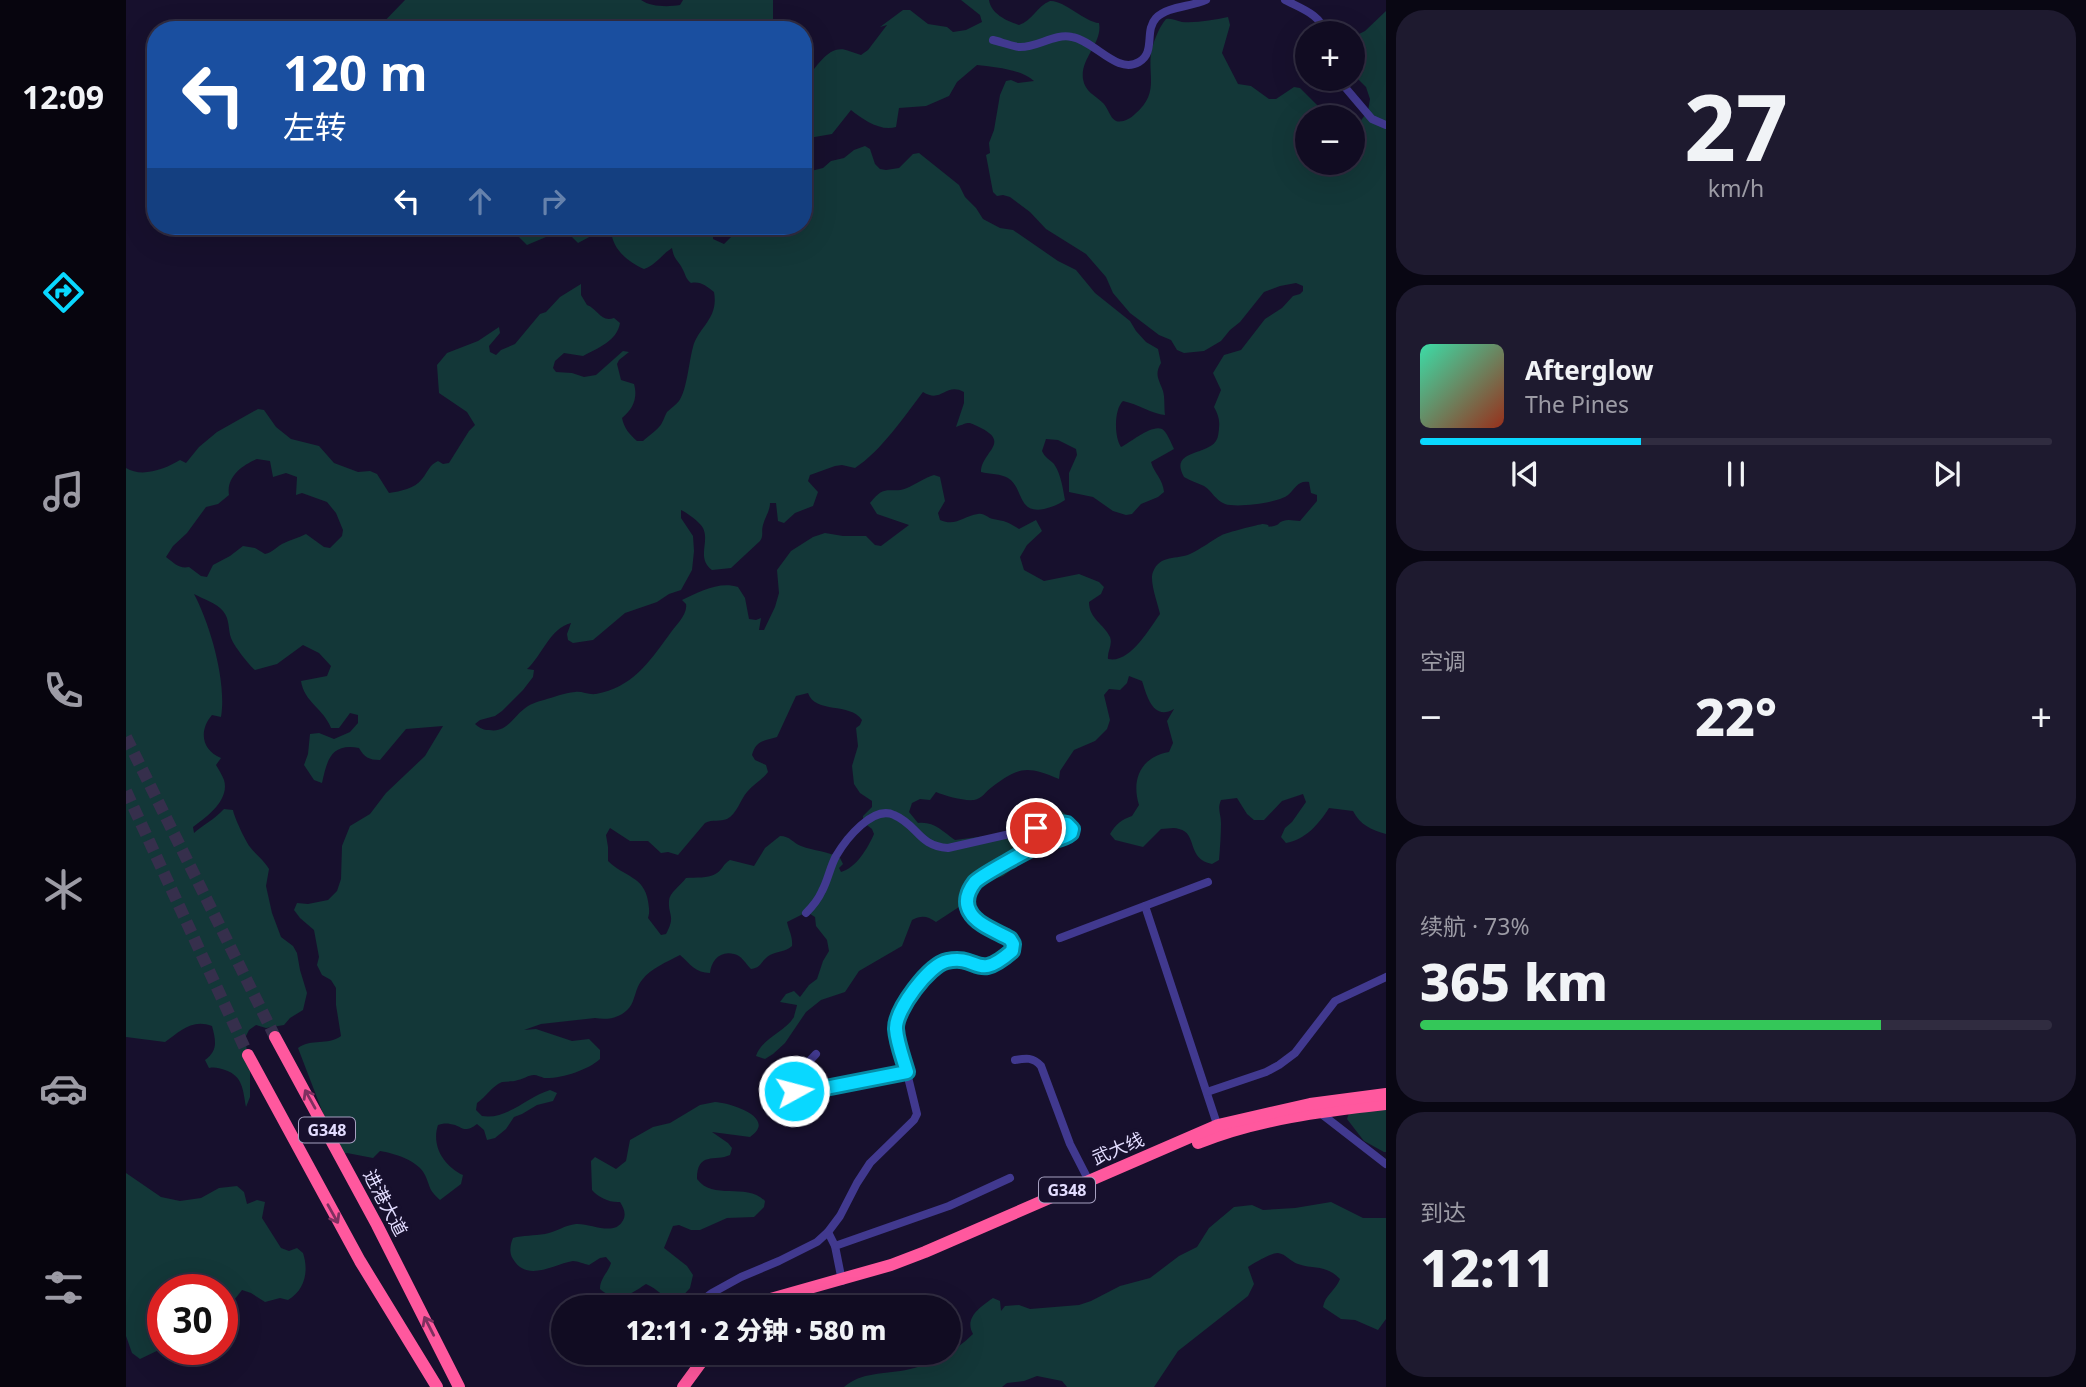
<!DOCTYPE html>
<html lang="zh">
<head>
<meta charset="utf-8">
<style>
  :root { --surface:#110c22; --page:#1e1a2f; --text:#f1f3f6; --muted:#9c9ba5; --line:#302c40; --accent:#09d8ff }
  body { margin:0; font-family:"Noto Sans","Noto Sans SC",sans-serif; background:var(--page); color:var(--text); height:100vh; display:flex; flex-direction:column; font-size:26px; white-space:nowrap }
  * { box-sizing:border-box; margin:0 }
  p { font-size:23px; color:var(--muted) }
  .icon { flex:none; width:38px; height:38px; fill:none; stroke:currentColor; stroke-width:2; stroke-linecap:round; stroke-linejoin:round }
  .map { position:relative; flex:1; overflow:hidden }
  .sheet { display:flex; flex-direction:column; gap:10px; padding:10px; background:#090713; width:700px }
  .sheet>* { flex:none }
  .guide { position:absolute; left:21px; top:21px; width:665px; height:214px; border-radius:28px; box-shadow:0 7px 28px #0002,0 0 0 2px var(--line); background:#1a4fa0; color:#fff; overflow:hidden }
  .fabs { position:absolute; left:1169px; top:21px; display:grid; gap:14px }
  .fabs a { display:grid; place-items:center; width:70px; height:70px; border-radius:50%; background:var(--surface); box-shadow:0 7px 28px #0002,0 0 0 2px var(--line); font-size:35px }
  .speed { position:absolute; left:21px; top:1274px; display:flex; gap:14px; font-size:35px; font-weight:700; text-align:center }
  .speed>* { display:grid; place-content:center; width:91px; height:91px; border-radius:50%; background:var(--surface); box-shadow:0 7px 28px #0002,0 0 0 2px var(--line); line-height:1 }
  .speed .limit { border:10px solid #d22; background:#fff; color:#111 }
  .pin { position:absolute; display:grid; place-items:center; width:60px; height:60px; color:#fff; margin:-30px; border:4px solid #fff; border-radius:50%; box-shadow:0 2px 7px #0007 }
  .me { position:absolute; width:77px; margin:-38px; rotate:83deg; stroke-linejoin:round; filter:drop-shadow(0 0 5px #0008) }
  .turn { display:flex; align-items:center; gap:24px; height:147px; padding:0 21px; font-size:32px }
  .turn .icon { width:91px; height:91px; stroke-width:2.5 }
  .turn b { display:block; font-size:49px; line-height:60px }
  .lanes { display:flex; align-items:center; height:66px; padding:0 21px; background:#0003; justify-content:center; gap:35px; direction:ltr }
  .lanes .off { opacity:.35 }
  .big { font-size:52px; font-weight:800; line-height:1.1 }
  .sheet .card { flex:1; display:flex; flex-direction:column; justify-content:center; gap:10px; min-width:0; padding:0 24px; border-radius:28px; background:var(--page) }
  .sheet .dial { align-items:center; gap:0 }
  .dial b { font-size:91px; line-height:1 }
  .song { display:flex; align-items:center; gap:21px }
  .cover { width:84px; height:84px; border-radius:10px; background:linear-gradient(135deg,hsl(160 70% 55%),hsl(10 70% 35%)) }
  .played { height:7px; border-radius:4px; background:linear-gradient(90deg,var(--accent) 35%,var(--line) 35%) }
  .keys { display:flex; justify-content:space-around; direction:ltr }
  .heat { display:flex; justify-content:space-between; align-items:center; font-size:38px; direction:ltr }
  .charge { height:10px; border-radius:5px; background:linear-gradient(90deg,#34c759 73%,var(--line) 0) }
  .trip { position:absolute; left:425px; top:1295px; width:410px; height:70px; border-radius:35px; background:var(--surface); box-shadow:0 7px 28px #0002,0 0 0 2px var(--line); font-weight:800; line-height:70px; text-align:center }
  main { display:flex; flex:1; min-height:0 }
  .dock { display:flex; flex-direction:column; width:126px; justify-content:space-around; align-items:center; background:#07050e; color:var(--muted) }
  .dock .icon { width:49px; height:49px }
  .dock .selected { color:var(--accent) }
  .dock b { font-size:32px; color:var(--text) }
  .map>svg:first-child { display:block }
  .green { fill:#133738; fill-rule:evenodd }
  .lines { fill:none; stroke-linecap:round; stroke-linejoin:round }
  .highway-tunnel { stroke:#362f4c; stroke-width:12; stroke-dasharray:12 6; stroke-linecap:butt }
  .minor { stroke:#41398f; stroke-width:8 }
  .highway { stroke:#ff589e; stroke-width:12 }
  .oneway { stroke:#7f3060 }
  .route-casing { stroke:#068ca6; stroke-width:18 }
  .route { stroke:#09d8ff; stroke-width:12 }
  .labels { text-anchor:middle; stroke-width:7; stroke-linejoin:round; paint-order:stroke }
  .shield { fill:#17102d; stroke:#a6a0c0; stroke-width:2 }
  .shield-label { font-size:16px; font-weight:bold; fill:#e3ddff }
  .street-label { font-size:18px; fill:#e3ddff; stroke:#17102d }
</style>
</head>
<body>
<main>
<nav class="dock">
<b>12:09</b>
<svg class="icon selected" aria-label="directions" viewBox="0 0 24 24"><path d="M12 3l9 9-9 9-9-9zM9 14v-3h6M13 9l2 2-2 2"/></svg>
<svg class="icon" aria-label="music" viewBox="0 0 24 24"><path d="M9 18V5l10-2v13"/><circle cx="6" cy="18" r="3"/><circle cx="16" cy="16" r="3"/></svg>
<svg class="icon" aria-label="phone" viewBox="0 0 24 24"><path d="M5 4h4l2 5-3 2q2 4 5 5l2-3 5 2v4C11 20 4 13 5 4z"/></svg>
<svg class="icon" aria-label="climate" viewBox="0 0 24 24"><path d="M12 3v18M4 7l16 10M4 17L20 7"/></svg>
<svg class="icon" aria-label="car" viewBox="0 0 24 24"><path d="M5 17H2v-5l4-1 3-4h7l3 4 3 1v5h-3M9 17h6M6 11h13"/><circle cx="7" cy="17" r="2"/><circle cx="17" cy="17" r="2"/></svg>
<svg class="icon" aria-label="filters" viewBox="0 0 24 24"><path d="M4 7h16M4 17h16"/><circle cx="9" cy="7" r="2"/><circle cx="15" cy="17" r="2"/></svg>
</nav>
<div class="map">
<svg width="1260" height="1387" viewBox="0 0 1260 1387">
  <rect width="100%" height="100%" fill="#17102d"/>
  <g class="green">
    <path d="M279 0H515C525 7 542 7 554 5L557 0H647V30H250Z"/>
    <path d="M835 0H863C865 14 881 21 893 25 906 21 911 6 924 1 938 0 959 22 973 23 977 43 954 58 957 79 959 92 969 95 977 103 982 108 984 118 990 121 996 123 1004 119 1009 114 1035 92 1020 74 1026 48 1029 39 1033 27 1040 19 1047 18 1050 21 1056 22 1072 23 1087 20 1102 17L1104 25 1096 53 1112 84 1125 86 1143 99H1150L1168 87 1174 88 1203 117H1181V163H1227V131L1242 111 1244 99 1240 87 1227 74V37L1239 31 1260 11V834C1246 830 1234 825 1227 811L1203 808C1193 824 1179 840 1160 843L1155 837 1159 828 1166 822 1180 802 1177 794 1156 801 1138 820H1128L1121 814 1111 798 1095 800C1091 809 1095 814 1095 823 1095 835 1094 848 1093 860L1086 864C1060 859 1072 833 1053 829 1048 827 1041 829 1035 829L1017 847 989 840 984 834C990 824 995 820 1006 816L1013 805C1005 779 1015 757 1043 752L1047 743 1041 721 1048 709C1027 721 1021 696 1016 681L1003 676 1001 683 994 690 983 689 978 695 984 720 981 729 969 741 948 750 934 771 933 779C901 766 894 766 866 787 860 791 856 799 848 800 837 801 820 796 810 792L804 800 794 799 786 803 783 812 792 823C808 821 816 831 829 840L875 834 909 819 935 811 941 815C941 834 930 842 917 853 895 854 893 866 877 876 870 879 861 879 854 882L847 904 833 907 810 922C801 916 796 915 786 920L776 946 733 971 719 992 695 1000 680 1012 659 1043 647 1054 639 1059 630 1056C636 1038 658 1033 668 1017 668 1016 671 1006 671 1005L654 1002 660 994 668 991 674 997 683 985 691 979 697 961 703 951 701 940 690 926 689 917 681 912 661 922C663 931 667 937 666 946 659 952 652 951 644 955 635 960 636 968 625 969 620 964 615 955 608 954 594 950 585 961 584 973 570 973 564 964 554 955 541 962 525 968 516 980 511 986 510 993 507 1001 501 1016 485 1021 469 1018L415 1024 398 1030 410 1029 446 1041 463 1039 474 1050V1059C462 1070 435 1079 418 1078 415 1077 411 1075 408 1075 402 1075 398 1079 392 1080 387 1082 381 1081 376 1082 366 1086 360 1097 351 1103L350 1110 356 1116C381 1120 401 1097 424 1090L431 1093 427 1101 411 1105 396 1114 388 1117 380 1129 369 1138 361 1140 358 1130 351 1124C337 1135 336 1125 324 1124 320 1123 315 1124 312 1125 305 1146 318 1166 337 1175L335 1184 314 1200C302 1189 305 1188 299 1175 293 1161 268 1153 254 1151L247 1158 221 1153 213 1155 172 1048C186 1038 201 1046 215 1036L210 1005V988L205 980 196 975 191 965 193 957 188 930 174 918 168 910 171 903 182 904 202 900 211 891 215 879 216 846 224 826 244 814 260 793 299 756 317 726 280 729 254 760C243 760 238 757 233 748 205 743 201 760 196 783L188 780 178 765 182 754 184 734 193 733 208 739 224 732 232 723V715L224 713 213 728H205C198 709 178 702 175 681L201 676 205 666 193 653 177 645 151 664 129 670C123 665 108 646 105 638 102 630 104 619 97 611 91 603 77 599 68 594 84 624 101 682 95 717L86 715C73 730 75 750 95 758L90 765C93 770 96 775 98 780 104 800 81 817 67 827L68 833C77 825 89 819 98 809L107 810C108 817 120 842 124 847 130 855 138 860 143 869L140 886 146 913 155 937 167 946 171 953 174 970 181 993 177 1010 164 1018 158 1025 140 1028 130 1025 123 1030 119 1038 124 1070V1097L120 1107C117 1090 117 1076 99 1070 93 1068 89 1067 83 1068L79 1060C92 1051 90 1041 86 1026 66 1018 53 1032 39 1042L0 1037V468C16 478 39 469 54 460L60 463 73 447 91 432 132 409 138 410 150 427 165 439 193 446 208 463 232 472 244 471 251 474 263 493C275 491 288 489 296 479 302 472 303 465 312 461L317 464 323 463 343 431 349 425 341 412 313 393 311 365 321 353 352 341 373 327 374 333 363 346 364 352 370 355 375 350 389 344 414 314 420 312 434 297 455 284V295L461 305C472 309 475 323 488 318L494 323C491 341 472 348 457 356L438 353 429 361 427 368 430 372 446 373 458 377 470 375 497 351 503 352 493 360 491 364 495 380 508 384C512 398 507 409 496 418 498 428 503 434 511 441H517C522 436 529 432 533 427 537 423 538 417 541 412 545 408 550 405 553 401 561 390 563 361 567 347 572 327 593 319 588 292 580 286 575 281 565 283 559 278 560 275 556 268 552 260 548 260 546 248 535 255 530 265 518 269 501 262 482 245 486 226H591L587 233V239L598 244 607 235 611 226H677V173L697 168 705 161 718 158 728 150 739 146 744 149 749 164 754 169 760 170 773 168 787 154 793 153 833 185 839 197 850 208 857 219 874 228 887 230 932 261 950 270 969 293 1004 321 1010 331 1020 342 1032 349 1035 363C1028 375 1033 379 1037 391 1039 398 1038 407 1039 415 1026 414 1012 404 997 401 988 409 988 437 995 447 1005 442 1026 424 1036 429 1041 432 1045 443 1048 449L1025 462C1028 473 1037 479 1038 492L1032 497 1015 504 1006 514 1000 515 987 511 967 497 943 492V473L951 455 950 449 932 440 920 439 916 451C919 458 923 459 928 464 935 474 937 489 939 500 932 505 925 507 918 509 891 514 898 488 882 478 876 474 863 474 855 472 855 452 885 443 855 428 841 421 844 422 830 427L838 403V392C819 382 816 404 797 392 778 417 755 451 729 468L716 465 709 466 684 475 682 481 692 492 687 506 669 513 658 523 652 521 650 503H644C644 511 639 517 637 525 635 532 638 535 634 541L605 568 586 570C570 558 584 542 577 528 573 521 561 513 555 510V518L567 536 568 551 566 570 555 590 543 594 531 602 499 613 467 640 447 643 442 640 441 634 445 623C424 628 416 656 401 669L408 670 407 677 397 690 376 711 369 716 354 720 349 724C354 728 357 730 363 730 381 733 386 718 398 709 404 704 410 702 418 700 428 697 438 693 449 692 456 691 462 695 470 694 506 687 522 664 543 635 549 626 562 615 560 604L556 600C573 592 593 581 612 587L619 598 623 619 630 620 635 618 633 630H638L649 607 653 593 651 570 665 551 687 537 699 533 717 536H740L749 545 755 546 783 525 751 514 744 503C760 482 764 495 781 488 790 484 798 478 808 475L814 477 819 501 812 513 814 520C830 527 837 516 852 514 859 513 861 518 867 519 879 521 882 522 893 529L910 520 916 531 901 545 894 557 898 570 918 581 953 574 973 582 978 587 975 594 963 602C963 619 978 624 984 637 987 645 981 651 982 659 1004 664 1023 629 1034 614 1032 604 1023 581 1027 572 1034 554 1051 560 1064 554 1075 549 1085 541 1096 535 1099 533 1134 524 1137 524 1148 525 1137 528 1148 526 1155 524 1151 523 1157 521 1163 519 1168 521 1174 521L1191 501V495L1185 493 1183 482C1172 480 1170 488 1162 495 1152 503 1111 508 1099 504 1089 500 1086 491 1078 486 1072 483 1065 481 1058 477 1042 449 1084 456 1091 439 1092 438 1093 430 1093 428 1094 420 1092 414 1088 407L1095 390 1087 373 1098 355 1115 350 1139 319 1156 308 1167 296 1174 294 1177 291V286L1170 283 1154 286 1138 292 1114 322 1104 330 1095 341 1078 351 1058 353 1051 350 1045 340 1033 335 1004 313 987 293 980 277 960 254 920 229 904 212 884 197 877 195 871 196 867 192 860 155 864 153 863 143 868 130 874 95 880 81 885 80 892 83 908 81C895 69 868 67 851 65L831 82 823 96 800 106 773 108 770 127C755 132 736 119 725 110L706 134 677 139V77L680 79C692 66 703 43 723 51 727 52 731 54 735 55L742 50 761 25 754 27 777 10H784L802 24 821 27 827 32 840 30 856 22 854 15ZM131 459 144 461 147 477 160 473 171 477 170 495 176 493 201 502 210 513 217 530 216 536 204 548 198 547 180 534C172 538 164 540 156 544 149 548 147 552 139 554L129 548 117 546 104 556 87 565 81 577 75 576 63 567C53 569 48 563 40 557L47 546 61 533 80 507 92 504 103 495C100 477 116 465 131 459ZM682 693C689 714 724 702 736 720L734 725 730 728 732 746 726 766 728 784 734 793 746 801V807L737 816V822L746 829 748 834C742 848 730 868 715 872L713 868 717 864 714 858C702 851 688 851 675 846 667 843 664 836 654 836L639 848 628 866 604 860C597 864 597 869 591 873 582 879 569 877 560 878 555 885 543 893 543 901 542 915 550 916 540 934L535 935 522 918C524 912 523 908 522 901 518 876 498 877 482 861V847L480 835 484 828 504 841H522L535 853 542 852 552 855 579 823C587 819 594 822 601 819 611 814 614 800 621 792 628 784 636 780 642 772L640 765 629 760 626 755C630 740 638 741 651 737L670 696Z"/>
    <polygon points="388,226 472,226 467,235 452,243 444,235 420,237 401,245 392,236"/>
    <path d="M589 1102C605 1103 652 1118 624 1137L586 1132 602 1143 606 1148 604 1155C589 1162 571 1151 571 1179 587 1201 621 1182 639 1201L638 1207 628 1217 601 1218 574 1230H565L553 1225 547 1226 538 1248 561 1266 567 1275 564 1288 552 1301C540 1301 531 1288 520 1284 505 1294 491 1304 474 1289 474 1278 482 1273 485 1263L480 1257 474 1258 463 1265C458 1264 452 1261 447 1261 428 1264 401 1283 387 1259 383 1253 384 1245 387 1238 397 1235 408 1236 419 1234 430 1232 439 1225 450 1224 464 1223 487 1236 496 1222 501 1215 498 1208 494 1202 484 1203 472 1197 466 1190L465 1161 469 1157 490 1169 500 1161 504 1140 527 1127 544 1123 574 1105Z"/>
    <polygon points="1260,1108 1260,1152 1258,1152 1238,1141 1221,1119 1223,1113 1252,1111"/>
    <path d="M0 1173 35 1197 54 1201 75 1198 93 1188 111 1186 118 1192 121 1204 131 1200 139 1202 136 1218 155 1248 163 1251 171 1248 177 1253C183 1271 179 1290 162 1300L154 1298 139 1302 125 1293 116 1290 101 1309 96 1320V1290H37V1348L14 1359 6 1353 0 1336Z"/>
    <path d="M1205 1202 1237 1218H1260V1319L1252 1330 1229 1320 1215 1319 1197 1307C1199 1295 1210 1290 1214 1279 1199 1264 1190 1270 1172 1264 1165 1262 1160 1254 1152 1253 1147 1252 1126 1264 1122 1267L1128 1284 1122 1296 1052 1351 1028 1387H941L936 1381 911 1376 898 1381 881 1383 876 1387H718C735 1372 759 1374 780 1370 805 1365 829 1352 847 1334 838 1318 854 1307 867 1298L874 1301 875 1311 879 1306 893 1305 904 1309 953 1305 965 1301 994 1286 1024 1278 1053 1256 1071 1247 1083 1228 1108 1207 1126 1205 1137 1210 1169 1208Z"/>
    <polygon points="43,1349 90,1349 80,1363 61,1360"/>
  </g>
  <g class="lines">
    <g class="highway-tunnel">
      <polyline points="0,737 149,1037"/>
      <polyline points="0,791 122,1055"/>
    </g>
    <g class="minor">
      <path d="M1159 0C1174 8 1196 15 1199 33"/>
      <path d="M867 40C875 42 885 46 893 47 911 48 928 33 946 37 969 41 991 75 1013 62 1030 52 1018 31 1030 18 1042 6 1065 7 1080 0"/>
      <polyline points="1212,79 1246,119 1260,125"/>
      <polyline points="1019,906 1092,1127"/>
      <polyline points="934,938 1082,882"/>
      <polyline points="690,1054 662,1084 662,1087 668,1091 679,1092 781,1072"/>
      <path d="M889 1060C900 1058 907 1057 915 1066L944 1144 964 1183"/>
      <polyline points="1081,1092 1140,1072 1153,1065 1169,1053 1209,1001 1260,977"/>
      <polyline points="1193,1112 1260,1164"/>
      <polyline points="702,1232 709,1246 716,1281"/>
      <polyline points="709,1246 823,1206 884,1178"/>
      <path d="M568 1307 586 1293 615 1277 653 1261 691 1242 702 1232 714 1216 731 1183 744 1163 788 1120 791 1114 770 1028C772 1008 800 965 821 961 855 955 849 983 886 951L887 944 884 939C872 932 851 925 844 912 838 902 842 891 849 882 856 875 904 849 915 844 925 840 937 840 945 833V829L941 824 932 823 822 848C792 846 792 825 768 815 747 805 720 839 710 856 704 867 702 880 696 891 692 900 686 907 680 913"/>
    </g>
    <g class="highway">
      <polyline points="149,1037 251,1225 333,1387"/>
      <polyline points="122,1055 234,1261 311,1387"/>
      <path d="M1072 1143C1131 1119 1197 1111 1260 1104"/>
      <polyline points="628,1307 641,1300 765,1265 799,1252 1092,1125 1184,1104 1260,1094"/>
      <polyline points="557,1387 582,1353"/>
    </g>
  </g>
  <defs><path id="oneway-shaft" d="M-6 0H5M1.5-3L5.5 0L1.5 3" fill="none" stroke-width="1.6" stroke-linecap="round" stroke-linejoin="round" transform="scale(1.75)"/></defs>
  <g class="oneway">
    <use href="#oneway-shaft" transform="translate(184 1099) rotate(-119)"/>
    <use href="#oneway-shaft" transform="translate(207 1214) rotate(61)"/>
    <use href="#oneway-shaft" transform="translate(303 1326) rotate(-117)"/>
  </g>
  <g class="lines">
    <g class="route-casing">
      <path id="route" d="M668 1091 679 1092 781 1072C777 1058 771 1043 770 1029 769 1010 803 965 821 961 854 954 849 983 886 951L887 944 884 939C872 932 851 925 844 912 838 902 842 891 849 882 856 875 904 849 915 844 925 840 937 840 945 833L946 829 941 824 932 823 910 828"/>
    </g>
    <use href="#route" class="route"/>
  </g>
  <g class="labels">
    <g class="shield">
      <rect x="173" y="1117.5" width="56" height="25" rx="5"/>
      <rect x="913" y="1177.5" width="56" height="25" rx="5"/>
    </g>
    <g class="shield-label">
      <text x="201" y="1136">G348</text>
      <text x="941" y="1196">G348</text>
    </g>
    <g class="street-label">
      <text transform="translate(992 1149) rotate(-23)" y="6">武大线</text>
      <text transform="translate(259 1203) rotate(62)" y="6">进港大道</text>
    </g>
  </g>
</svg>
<div class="fabs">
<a>+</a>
<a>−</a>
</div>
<div class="speed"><div class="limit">30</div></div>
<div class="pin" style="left:910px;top:828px;background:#d93025"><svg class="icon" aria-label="arrive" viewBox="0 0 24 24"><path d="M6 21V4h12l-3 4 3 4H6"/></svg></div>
<svg class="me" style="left:668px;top:1091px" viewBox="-20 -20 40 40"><circle r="17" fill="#09d8ff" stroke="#fff" stroke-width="3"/><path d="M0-11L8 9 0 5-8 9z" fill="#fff"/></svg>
<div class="trip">12:11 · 2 分钟 · 580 m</div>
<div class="guide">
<div class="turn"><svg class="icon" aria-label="left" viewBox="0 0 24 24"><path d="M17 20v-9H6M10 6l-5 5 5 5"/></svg><div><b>120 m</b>左转</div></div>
<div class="lanes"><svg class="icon" aria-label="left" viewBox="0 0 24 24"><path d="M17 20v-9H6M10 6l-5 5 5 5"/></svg><svg class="icon off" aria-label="ahead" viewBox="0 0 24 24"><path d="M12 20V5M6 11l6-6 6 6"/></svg><svg class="icon off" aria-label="right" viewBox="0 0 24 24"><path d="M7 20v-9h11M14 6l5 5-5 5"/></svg></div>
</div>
</div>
<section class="sheet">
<div class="card dial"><b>27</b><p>km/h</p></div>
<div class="card">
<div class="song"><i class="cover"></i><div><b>Afterglow</b><p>The Pines</p></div></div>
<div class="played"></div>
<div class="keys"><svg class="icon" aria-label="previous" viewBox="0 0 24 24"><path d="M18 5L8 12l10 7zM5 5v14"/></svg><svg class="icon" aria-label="pause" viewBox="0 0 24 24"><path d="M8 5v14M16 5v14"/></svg><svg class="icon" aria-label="next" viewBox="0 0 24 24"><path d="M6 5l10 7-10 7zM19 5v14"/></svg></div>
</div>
<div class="card"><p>空调</p>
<div class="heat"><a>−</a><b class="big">22°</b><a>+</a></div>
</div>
<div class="card"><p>续航 · 73%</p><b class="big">365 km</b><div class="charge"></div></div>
<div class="card"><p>到达</p><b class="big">12:11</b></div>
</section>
</main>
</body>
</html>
